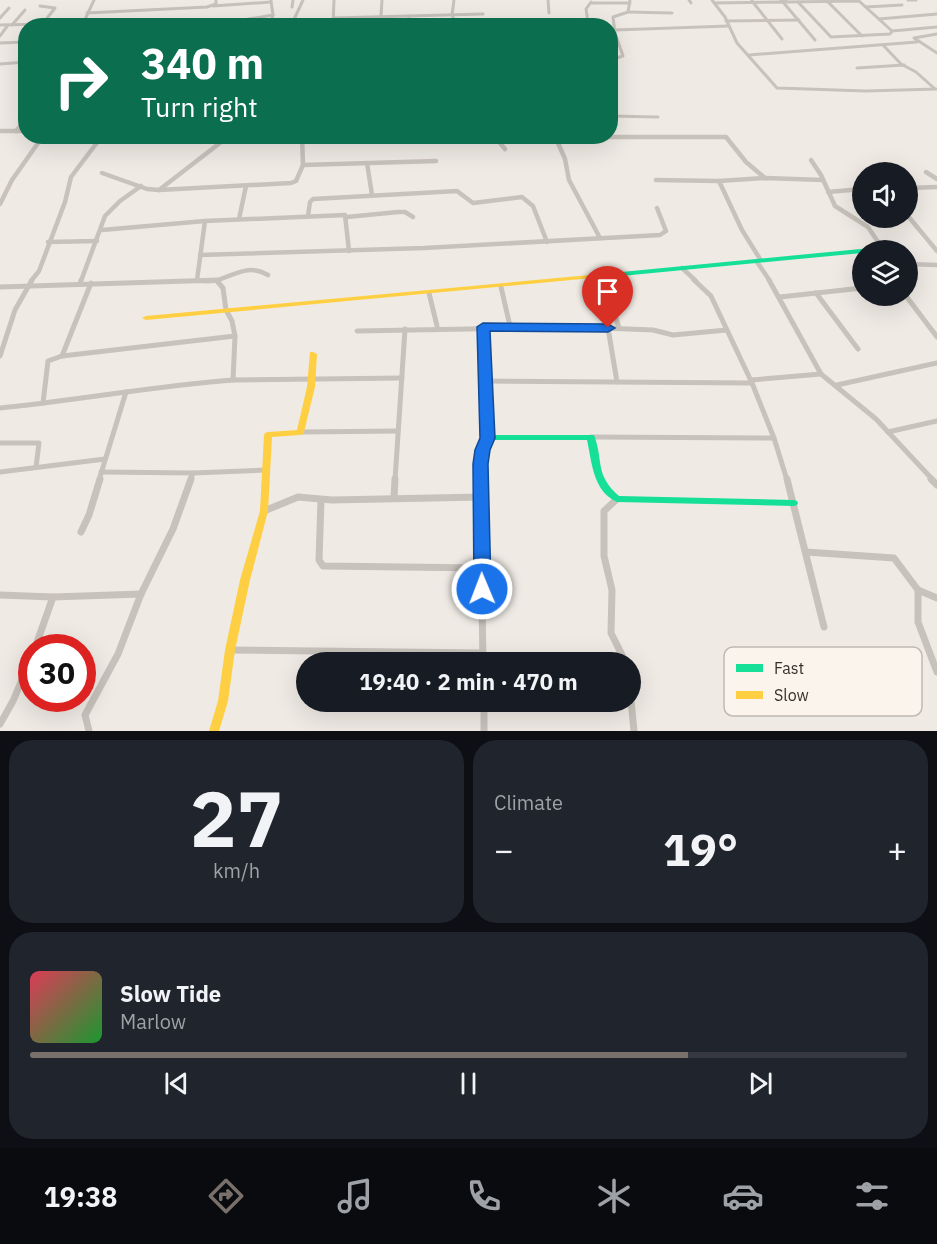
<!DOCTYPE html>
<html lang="en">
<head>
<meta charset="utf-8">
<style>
  :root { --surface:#171b24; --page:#20242c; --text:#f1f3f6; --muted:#9ea1a6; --line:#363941; --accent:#79706b }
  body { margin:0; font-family:"IBM Plex Sans",sans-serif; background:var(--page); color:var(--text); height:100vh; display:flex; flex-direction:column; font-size:22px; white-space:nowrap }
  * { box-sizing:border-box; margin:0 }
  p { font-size:20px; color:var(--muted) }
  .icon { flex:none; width:33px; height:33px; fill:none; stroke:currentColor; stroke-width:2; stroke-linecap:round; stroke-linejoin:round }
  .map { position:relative; height:731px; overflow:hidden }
  .sheet { display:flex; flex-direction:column; gap:9px; padding:9px; background:#0d0f14; flex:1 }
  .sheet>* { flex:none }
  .hud { position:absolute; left:18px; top:18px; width:600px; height:126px; border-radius:24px; box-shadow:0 6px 24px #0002; background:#0b6e4f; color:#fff; overflow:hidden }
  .fabs { position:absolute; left:852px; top:162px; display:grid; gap:12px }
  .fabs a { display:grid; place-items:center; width:66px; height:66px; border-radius:50%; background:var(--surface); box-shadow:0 6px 24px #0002; font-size:30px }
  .speed { position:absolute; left:18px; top:634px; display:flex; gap:12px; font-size:30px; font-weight:700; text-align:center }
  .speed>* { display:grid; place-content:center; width:78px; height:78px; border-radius:50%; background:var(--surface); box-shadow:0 6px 24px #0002; line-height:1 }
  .speed .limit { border:9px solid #d22; background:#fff; color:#111 }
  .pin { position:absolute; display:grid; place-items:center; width:51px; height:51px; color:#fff; margin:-62px -26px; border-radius:50% 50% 50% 0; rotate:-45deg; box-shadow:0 0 6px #0007 }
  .pin .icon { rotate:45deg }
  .me { position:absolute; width:66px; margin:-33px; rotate:359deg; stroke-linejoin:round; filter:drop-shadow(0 0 4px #0008) }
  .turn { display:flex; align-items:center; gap:21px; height:126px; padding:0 24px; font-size:27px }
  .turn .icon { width:78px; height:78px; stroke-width:2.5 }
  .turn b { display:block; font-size:42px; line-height:51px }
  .big { font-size:45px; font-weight:700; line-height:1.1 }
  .sheet .card { flex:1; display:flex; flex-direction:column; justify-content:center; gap:9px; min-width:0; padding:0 21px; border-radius:24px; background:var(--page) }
  .sheet .dial { align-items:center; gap:0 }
  .dial b { font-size:78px; line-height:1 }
  .song { display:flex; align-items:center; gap:18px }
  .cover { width:72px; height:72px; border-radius:9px; background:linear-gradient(135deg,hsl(350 70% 55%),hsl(130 70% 35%)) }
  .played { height:6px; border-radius:3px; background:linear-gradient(90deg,var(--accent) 75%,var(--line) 75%) }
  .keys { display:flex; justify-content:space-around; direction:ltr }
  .heat { display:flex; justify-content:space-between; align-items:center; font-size:33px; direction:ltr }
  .sheet .tiles { flex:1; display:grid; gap:9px; grid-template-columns:1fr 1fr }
  .card:last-child { grid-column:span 2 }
  .trip { position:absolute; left:296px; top:652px; width:345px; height:60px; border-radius:30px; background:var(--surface); box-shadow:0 6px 24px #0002; font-weight:700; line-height:60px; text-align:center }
  .dock { display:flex; height:96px; justify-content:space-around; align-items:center; background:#090b0e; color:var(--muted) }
  .dock .icon { width:42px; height:42px }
  .dock .current { color:var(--accent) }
  .dock b { font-size:27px; color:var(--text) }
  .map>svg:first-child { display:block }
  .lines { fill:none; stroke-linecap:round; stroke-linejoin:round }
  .street-far3 { stroke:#c8c2bc; stroke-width:3 }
  .street-far2 { stroke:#c8c2bc; stroke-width:4.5 }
  .street-far1 { stroke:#c8c2bc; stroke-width:5 }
  .street { stroke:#c8c2bc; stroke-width:7 }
  .fast { fill:#16e098; fill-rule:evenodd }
  .slow { fill:#ffcf43; fill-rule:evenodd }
  .route { fill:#1a73e8; stroke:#114b97; stroke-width:1.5 }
  .key { fill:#faf4ec; stroke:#c0b9b2; stroke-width:1.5 }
  .key-label { font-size:16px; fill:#392f2a }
</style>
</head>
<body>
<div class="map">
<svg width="937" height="731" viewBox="0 0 937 731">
  <rect width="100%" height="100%" fill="#efeae4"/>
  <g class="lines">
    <g class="street-far3">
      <polyline points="454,0 452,15 457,26"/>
      <polyline points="548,0 549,13"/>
      <polyline points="689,0 691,3"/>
      <polyline points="712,0 725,17 737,43 777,88 866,91 936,89"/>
      <polyline points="781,0 788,2 859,1 892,31 937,27"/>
      <polyline points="908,0 916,0"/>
      <polyline points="752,1 782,39"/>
      <polyline points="827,1 862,36"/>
      <polyline points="798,2 831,37 890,34 892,31"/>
      <polyline points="591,3 630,3"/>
      <polyline points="715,3 783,2 815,40"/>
      <polyline points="40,6 55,8 41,26"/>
      <polyline points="213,6 271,2"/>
      <polyline points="292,7 293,0"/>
      <polyline points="866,7 902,5"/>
      <polyline points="628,12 672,13"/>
      <polyline points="87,13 207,7 216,4 216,0"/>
      <polyline points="381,16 382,0"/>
      <polyline points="408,16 414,26"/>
      <polyline points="0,18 9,8"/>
      <polyline points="334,18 483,14"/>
      <polyline points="879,19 937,14"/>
      <polyline points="726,21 799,20"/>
      <polyline points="588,22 586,9 591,2"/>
      <polyline points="0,25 42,24"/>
      <polyline points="12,25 25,10"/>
      <polyline points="82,26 94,0"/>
      <polyline points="155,26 237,21 273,15"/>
      <polyline points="270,26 273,15 271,1"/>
      <polyline points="291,26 303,0"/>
      <polyline points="333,26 334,0"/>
      <polyline points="615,30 729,26"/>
      <polyline points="937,34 914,38 937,53"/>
      <polyline points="0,36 8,25"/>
      <polyline points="0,43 26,42"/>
      <polyline points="883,45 901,64 916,72 934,88"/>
      <polyline points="749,55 917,42"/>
      <polyline points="610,60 623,56 615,33 613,17 628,12 630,0"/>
      <polyline points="0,64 26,62"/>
      <polyline points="857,68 904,65"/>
      <polyline points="22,106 26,103"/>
      <polyline points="610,116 658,117"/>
      <polyline points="21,125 26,119"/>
    </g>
    <g class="street-far2">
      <polyline points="0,131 26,131"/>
      <polyline points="16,131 23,123"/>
      <polyline points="494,136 505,149"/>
      <polyline points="555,136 565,159 569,180 600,238"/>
      <polyline points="41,141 82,141"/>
      <polyline points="303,141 455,136"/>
      <polyline points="558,142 611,137 726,137 746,162 765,178"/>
      <polyline points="811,160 821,175 835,206 868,227 880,245 877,250"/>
      <polyline points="367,163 372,195"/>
      <polyline points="303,165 436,161"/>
      <polyline points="926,172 937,179"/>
      <polyline points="102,173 147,189 159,190 291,183 296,181 303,165 302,136"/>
      <polyline points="656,180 719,181"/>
      <polyline points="908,188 937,187"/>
      <polyline points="159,190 229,136"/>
      <polyline points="828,192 862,189"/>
      <polyline points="0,204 12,180 43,136"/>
      <polyline points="308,216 310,202 313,199 457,191 473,203 522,197 533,206 547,242"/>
      <polyline points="908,216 937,251"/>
      <polyline points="347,217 398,212 405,212 413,217"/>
      <polyline points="239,219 246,186"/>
      <polyline points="102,230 205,221 345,215 349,251"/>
      <polyline points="48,242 97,241"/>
      <polyline points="200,255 424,248 660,235 666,231 657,208"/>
      <polyline points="760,259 742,230 719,181 765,178 823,180"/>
      <polyline points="757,262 770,281"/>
      <polyline points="908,264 937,265"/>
      <polyline points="682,268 696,281"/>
      <polyline points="603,276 605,281"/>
      <polyline points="197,280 205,221"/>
      <polyline points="31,281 39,271 65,202 71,177 102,136"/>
      <polyline points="81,281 105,216 120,201 141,186"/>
      <path d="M199 281C205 281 213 282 218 280 236 274 250 264 268 275"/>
    </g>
    <g class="street-far1">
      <polyline points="604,280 619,328"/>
      <polyline points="694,280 711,296 752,383 774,438 787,480"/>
      <polyline points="769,280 821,374 876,419 933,480"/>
      <polyline points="217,281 223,288 226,310 232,321 235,336 233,380 402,378"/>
      <polyline points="80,284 81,280"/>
      <polyline points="0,287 219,280"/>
      <polyline points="501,287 510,326"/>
      <polyline points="429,293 437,326"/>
      <polyline points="816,293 858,349"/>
      <polyline points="906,296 937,337"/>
      <polyline points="780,297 862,288"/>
      <polyline points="608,328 617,382"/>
      <polyline points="357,331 579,327 653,330 673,335 727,330"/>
      <polyline points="0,356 15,310 32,280"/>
      <polyline points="62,356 235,336"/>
      <polyline points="751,380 821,374"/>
      <polyline points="485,381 752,383"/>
      <polyline points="837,385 937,363"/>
      <polyline points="43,403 48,361 62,356 91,283"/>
      <path d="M0 408C78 400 155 386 233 380"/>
      <polyline points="300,432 398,431"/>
      <polyline points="888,432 937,421"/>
      <polyline points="591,437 774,438"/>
      <polyline points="0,443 39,443 36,467"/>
      <polyline points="0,472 105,459"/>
      <polyline points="101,472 193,473 267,470"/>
      <polyline points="99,480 126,392"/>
      <polyline points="190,480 193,473"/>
      <polyline points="395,480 405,329"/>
      <polyline points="480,480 482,450 488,438"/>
    </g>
    <g class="street">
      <polyline points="480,479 483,663"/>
      <polyline points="787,479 824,627"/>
      <polyline points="931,479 937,485"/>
      <polyline points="394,498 395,479"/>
      <polyline points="617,499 604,511 604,556 612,590 611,633 626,663"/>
      <polyline points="321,500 319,560 323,566 482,568"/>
      <polyline points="264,511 298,497 332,500 482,497"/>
      <polyline points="81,532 89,515 100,479"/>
      <polyline points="806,552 894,558 918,590 937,598"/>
      <polyline points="918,590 918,622 937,672"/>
      <polyline points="0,595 53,597 141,594"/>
      <polyline points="35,648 53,597"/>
      <polyline points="230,650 483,653"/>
      <polyline points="630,690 634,731"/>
      <polyline points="484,702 484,731"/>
      <polyline points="0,724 13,701 32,656"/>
      <polyline points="89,731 85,715 118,654 141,594 173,529 191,479"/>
    </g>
    <g class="fast">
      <polygon points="871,248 873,249 874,250 862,250 862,253 590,279 587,277 590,275"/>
      <path d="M481 325H487L488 327 492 435H594C604 461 594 474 619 496L794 500 797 501 798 503 797 505 794 506 617 502C593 491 592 463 587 440H485L484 438 480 327Z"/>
    </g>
    <g class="slow">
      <polygon points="590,275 593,277 592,278 146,320 142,318 146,316"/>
      <polygon points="310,352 313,352 317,354 315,387 304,432 303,434 300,435 272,437 268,511 250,580 235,650 228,701 219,731 209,731 218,701 225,650 240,580 260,511 264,435 265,433 268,432 297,430 307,387"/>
    </g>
  </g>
  <polygon class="route" points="483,323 608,324 615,328 608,332 490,331 495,438 490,450 488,464 491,589 489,594 482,596 476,594 474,589 473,464 475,450 480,438 477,327"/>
  <rect x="724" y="647" width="198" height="69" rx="9" class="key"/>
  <rect x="736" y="664" width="27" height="8" fill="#16e098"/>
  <rect x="736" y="691" width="27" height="8" fill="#ffcf43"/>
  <g class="key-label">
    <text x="774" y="674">Fast</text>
    <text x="774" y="701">Slow</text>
  </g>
</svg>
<div class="fabs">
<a><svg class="icon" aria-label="sound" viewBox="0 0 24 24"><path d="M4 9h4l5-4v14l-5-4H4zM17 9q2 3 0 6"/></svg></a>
<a><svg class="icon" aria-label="layers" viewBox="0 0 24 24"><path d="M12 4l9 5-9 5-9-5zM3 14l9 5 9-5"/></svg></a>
</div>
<div class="speed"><div class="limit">30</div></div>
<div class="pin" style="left:608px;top:328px;background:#d93025"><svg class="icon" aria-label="arrive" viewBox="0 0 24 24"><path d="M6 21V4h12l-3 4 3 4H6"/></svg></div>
<svg class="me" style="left:482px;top:589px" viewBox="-20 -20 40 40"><circle r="17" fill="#1a73e8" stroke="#fff" stroke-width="3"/><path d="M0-11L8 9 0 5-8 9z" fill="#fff"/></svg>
<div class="trip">19:40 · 2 min · 470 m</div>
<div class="hud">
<div class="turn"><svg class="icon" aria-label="right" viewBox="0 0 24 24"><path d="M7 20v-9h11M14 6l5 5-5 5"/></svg><div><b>340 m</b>Turn right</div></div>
</div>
</div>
<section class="sheet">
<div class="tiles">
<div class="card dial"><b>27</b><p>km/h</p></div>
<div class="card"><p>Climate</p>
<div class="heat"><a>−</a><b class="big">19°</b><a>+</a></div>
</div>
<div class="card">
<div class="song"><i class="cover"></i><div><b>Slow Tide</b><p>Marlow</p></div></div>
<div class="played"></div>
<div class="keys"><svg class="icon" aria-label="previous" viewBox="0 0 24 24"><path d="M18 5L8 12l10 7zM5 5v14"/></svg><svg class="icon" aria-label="pause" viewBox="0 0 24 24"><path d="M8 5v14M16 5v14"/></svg><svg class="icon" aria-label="next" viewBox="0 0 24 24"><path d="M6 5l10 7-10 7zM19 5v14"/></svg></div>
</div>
</div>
</section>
<nav class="dock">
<b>19:38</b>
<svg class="icon current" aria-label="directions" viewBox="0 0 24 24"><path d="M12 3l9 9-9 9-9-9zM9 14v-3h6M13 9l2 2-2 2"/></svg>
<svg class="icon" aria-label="music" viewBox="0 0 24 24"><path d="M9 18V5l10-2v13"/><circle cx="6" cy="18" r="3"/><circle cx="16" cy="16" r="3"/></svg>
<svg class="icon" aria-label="phone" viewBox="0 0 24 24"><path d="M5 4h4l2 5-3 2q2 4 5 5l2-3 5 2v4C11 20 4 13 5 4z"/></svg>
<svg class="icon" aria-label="climate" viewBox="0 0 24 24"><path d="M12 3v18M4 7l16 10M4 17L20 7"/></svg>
<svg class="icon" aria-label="car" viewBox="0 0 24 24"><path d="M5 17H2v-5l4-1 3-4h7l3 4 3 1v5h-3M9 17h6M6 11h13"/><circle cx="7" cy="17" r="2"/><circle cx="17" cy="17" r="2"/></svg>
<svg class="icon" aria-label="filters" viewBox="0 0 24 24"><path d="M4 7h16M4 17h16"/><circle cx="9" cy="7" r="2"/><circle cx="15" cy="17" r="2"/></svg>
</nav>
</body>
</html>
